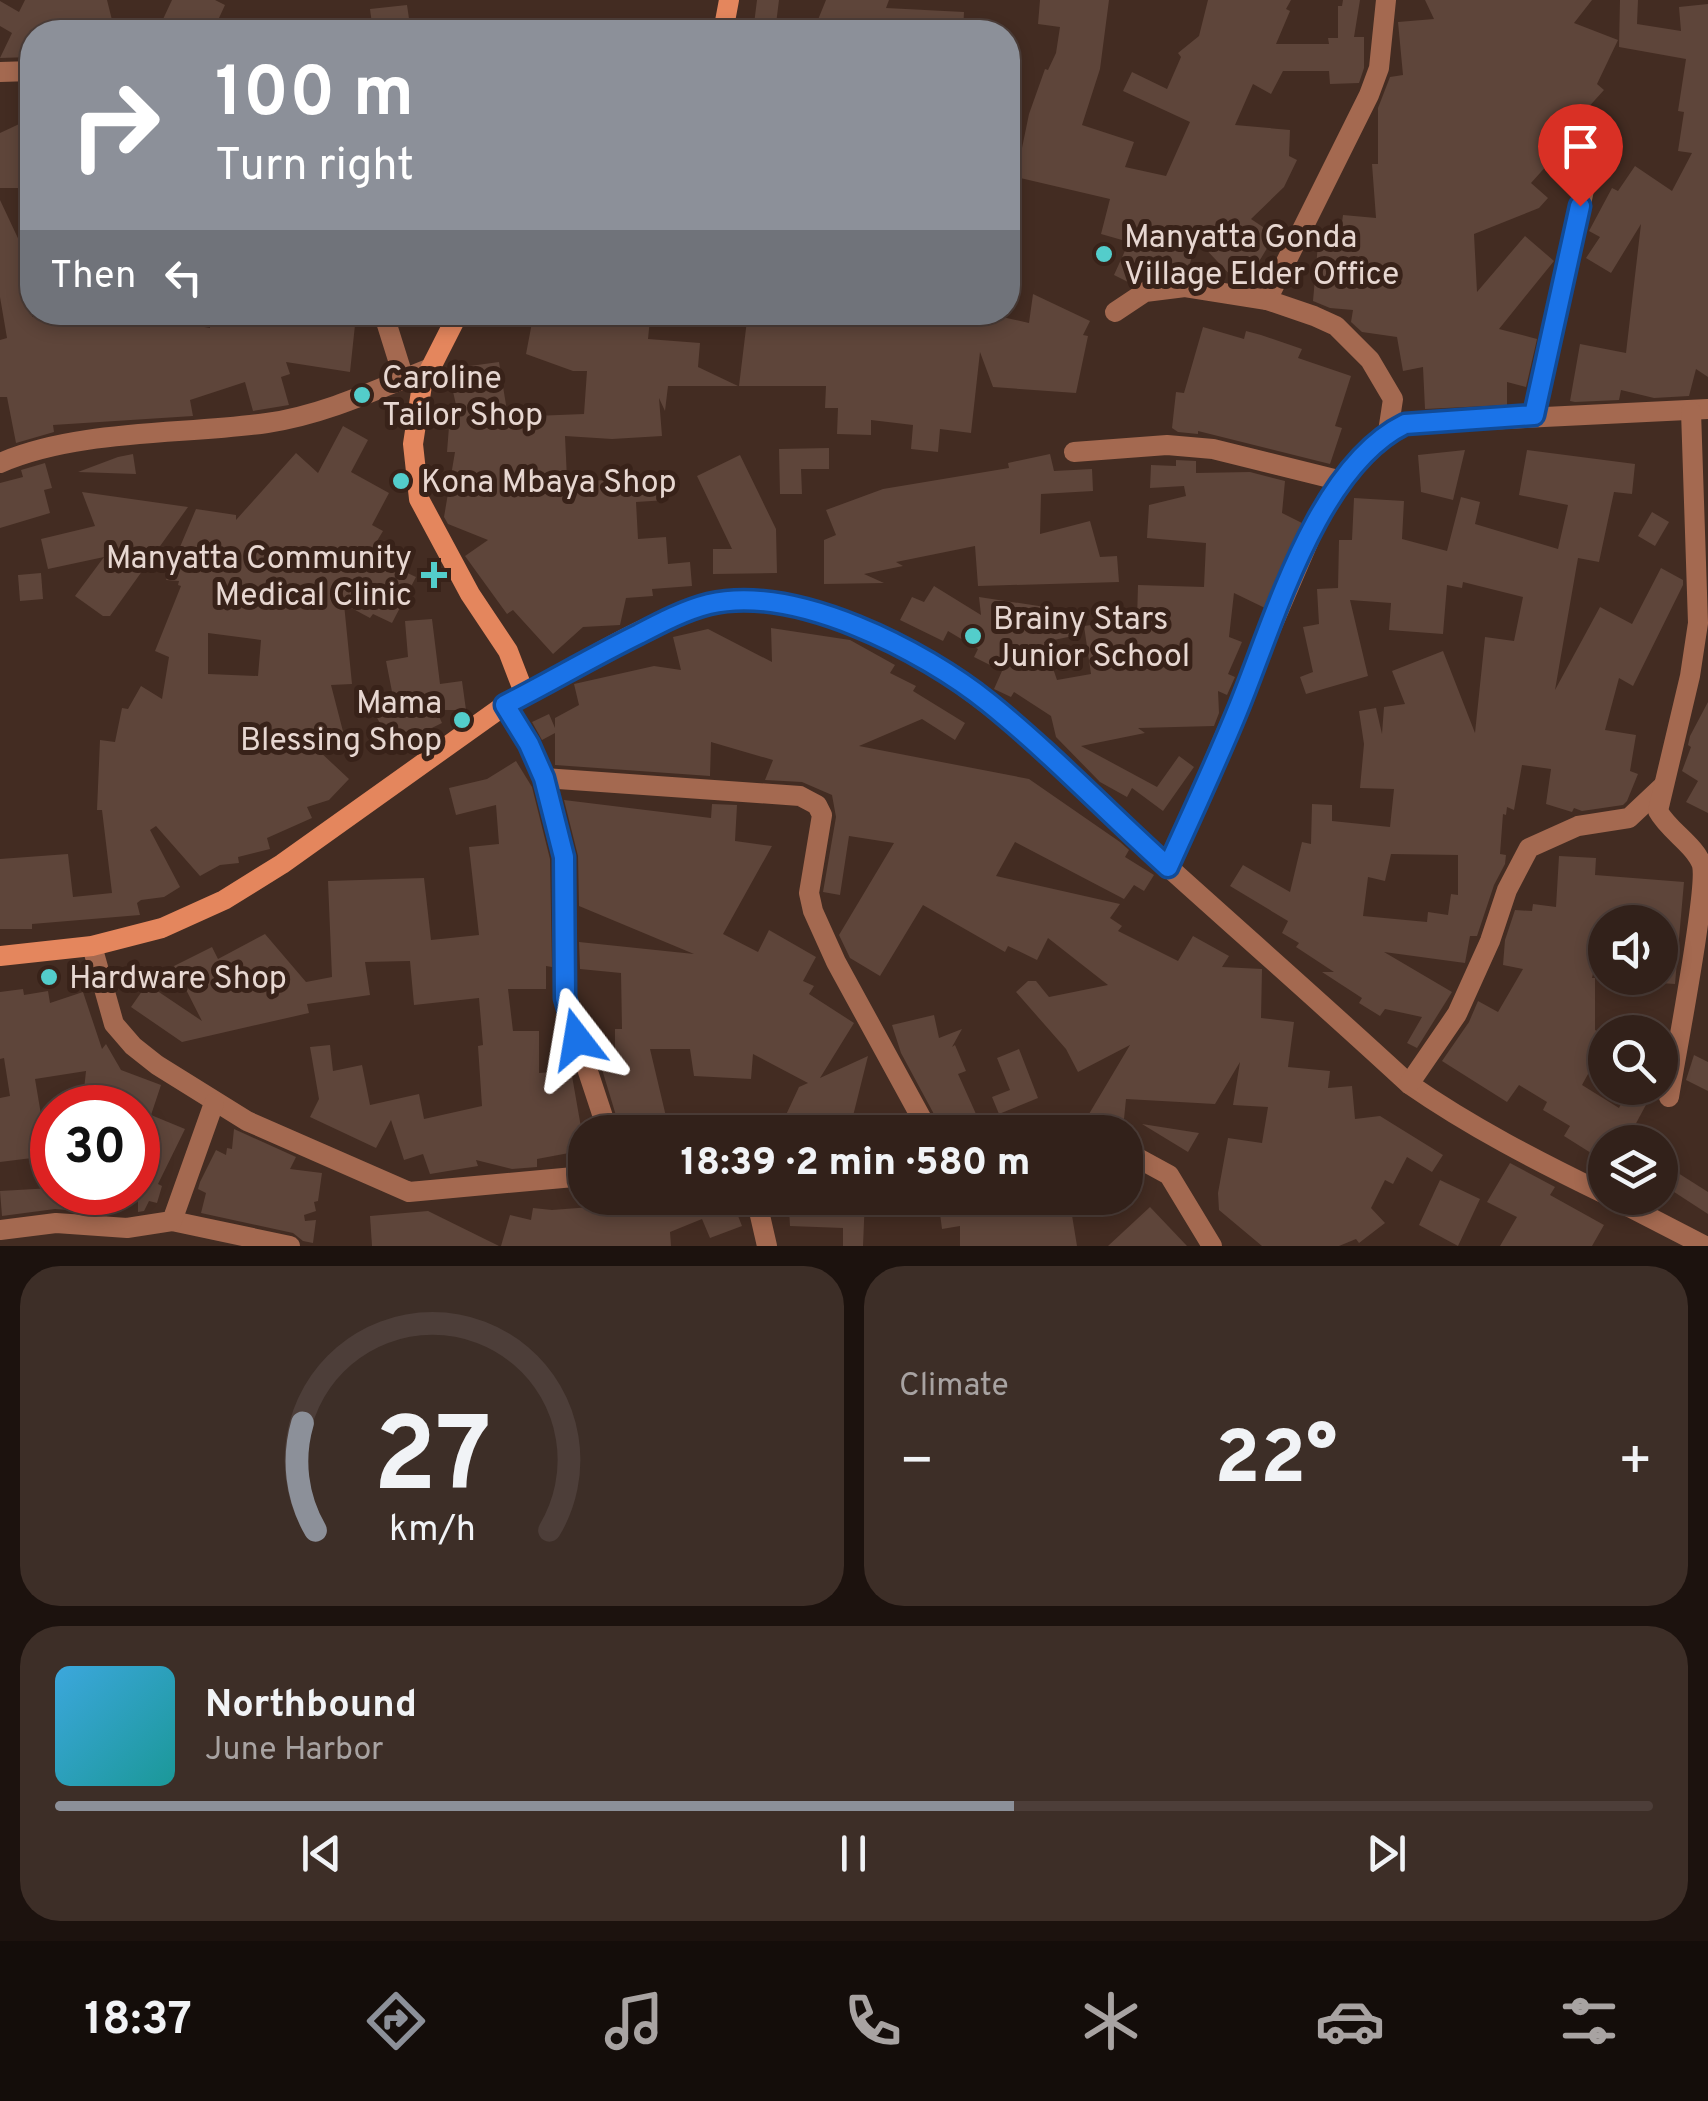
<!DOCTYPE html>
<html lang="en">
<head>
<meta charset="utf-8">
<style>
  :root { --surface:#32211a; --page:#3d2e27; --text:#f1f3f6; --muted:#a8a3a2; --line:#4d3e39; --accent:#8c9099 }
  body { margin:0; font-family:Overpass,sans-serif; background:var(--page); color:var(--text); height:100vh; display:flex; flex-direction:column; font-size:38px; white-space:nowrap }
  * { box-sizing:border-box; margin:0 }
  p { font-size:32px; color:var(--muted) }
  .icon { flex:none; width:55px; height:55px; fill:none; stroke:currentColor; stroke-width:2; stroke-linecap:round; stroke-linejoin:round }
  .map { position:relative; height:1246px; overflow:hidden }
  .details { display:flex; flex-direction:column; gap:20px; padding:20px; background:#1c120e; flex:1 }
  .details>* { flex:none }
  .banner { position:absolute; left:20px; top:20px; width:1000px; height:305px; border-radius:40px; box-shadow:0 5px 15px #0003,0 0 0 2px var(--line); background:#8c9099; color:#fff; overflow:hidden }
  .buttons { position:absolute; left:1588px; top:905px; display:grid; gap:20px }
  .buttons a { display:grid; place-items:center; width:90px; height:90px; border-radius:50%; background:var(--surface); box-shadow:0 5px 15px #0003,0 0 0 2px var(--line); font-size:50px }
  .speed { position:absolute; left:30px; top:1085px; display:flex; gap:20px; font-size:50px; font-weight:700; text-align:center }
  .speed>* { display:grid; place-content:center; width:130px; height:130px; border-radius:50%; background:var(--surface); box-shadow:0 5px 15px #0003,0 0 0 2px var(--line); line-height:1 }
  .speed .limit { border:15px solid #d22; background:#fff; color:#111 }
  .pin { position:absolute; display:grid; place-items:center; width:85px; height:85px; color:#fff; margin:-102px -42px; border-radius:50% 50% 50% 0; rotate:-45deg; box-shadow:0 0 10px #0007 }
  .pin .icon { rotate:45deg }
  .me { position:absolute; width:110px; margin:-55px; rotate:346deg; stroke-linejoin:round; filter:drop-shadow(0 0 8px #0008) }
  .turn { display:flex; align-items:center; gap:35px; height:210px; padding:0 30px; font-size:45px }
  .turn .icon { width:130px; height:130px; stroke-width:2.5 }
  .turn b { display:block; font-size:70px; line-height:85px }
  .then { display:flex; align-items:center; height:95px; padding:0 30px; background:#0003; gap:20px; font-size:38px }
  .big { font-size:75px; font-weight:800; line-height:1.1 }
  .details .tile { flex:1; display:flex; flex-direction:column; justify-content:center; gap:15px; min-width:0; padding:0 35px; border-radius:40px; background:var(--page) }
  .details .dial { align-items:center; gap:0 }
  .dial svg { height:260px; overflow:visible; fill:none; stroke:var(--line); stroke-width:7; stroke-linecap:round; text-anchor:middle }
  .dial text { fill:var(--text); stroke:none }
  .song { display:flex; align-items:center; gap:30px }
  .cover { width:120px; height:120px; border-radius:15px; background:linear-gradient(135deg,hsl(200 70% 55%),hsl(180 70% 35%)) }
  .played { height:10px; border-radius:5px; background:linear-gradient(90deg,var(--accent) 60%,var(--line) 60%) }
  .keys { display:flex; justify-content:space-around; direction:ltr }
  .heat { display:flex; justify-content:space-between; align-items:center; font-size:55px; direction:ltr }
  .details .tiles { flex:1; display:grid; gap:20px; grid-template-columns:1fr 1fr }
  .tile:last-child { grid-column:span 2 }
  .trip { position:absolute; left:568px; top:1115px; width:575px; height:100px; border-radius:40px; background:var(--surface); box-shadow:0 5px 15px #0003,0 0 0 2px var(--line); font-weight:800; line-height:100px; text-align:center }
  .menu { display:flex; height:160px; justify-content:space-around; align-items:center; background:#140d0a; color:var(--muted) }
  .menu .icon { width:70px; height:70px }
  .menu .active { color:var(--accent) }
  .menu b { font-size:45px; color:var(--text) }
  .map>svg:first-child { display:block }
  .building { fill:#5e453a; fill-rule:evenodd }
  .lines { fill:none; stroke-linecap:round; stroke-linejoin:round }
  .street { stroke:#a46950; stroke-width:20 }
  .secondary { stroke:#e4865d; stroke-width:20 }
  .route-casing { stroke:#114b97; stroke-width:25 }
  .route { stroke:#1a73e8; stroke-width:18 }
  .poi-dot { fill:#53cdcb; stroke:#382219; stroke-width:4 }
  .labels { text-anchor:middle; stroke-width:10; stroke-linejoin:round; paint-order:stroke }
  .poi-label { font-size:32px; fill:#e7d7d1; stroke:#382219; text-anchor:start }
</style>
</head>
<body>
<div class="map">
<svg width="1708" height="1246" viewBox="0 0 1708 1246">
  <rect width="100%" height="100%" fill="#432c22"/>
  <g class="building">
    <polygon points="25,0 107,0 115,32 32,32 32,57 0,58 12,33 0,26 0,1 19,12"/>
    <polygon points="172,0 215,0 225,5 213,31 191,20 188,32 157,32"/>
    <polygon points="757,0 779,0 775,32 753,32"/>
    <polygon points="826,0 889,0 886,8 964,12 963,32 813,32"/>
    <polygon points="1040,0 1109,0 1100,69 1082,125 1134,142 1125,167 1166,176 1190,122 1123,91 1132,72 1167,89 1181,57 1178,53 1199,36 1208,0 1291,0 1286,9 1290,11 1276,44 1329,44 1328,38 1338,38 1338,6 1342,6 1343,0 1360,0 1354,37 1364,37 1364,68 1359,83 1330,84 1329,71 1283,71 1271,94 1253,84 1235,125 1290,130 1289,156 1297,160 1284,187 1251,219 1275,235 1246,283 1236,281 1197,240 1187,273 1165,276 1139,268 1132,284 1114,275 1129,242 1101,234 1110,199 1016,177 1029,114 1045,69 1048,70 1056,53 1060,27 1038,24"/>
    <polygon points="1425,0 1592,0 1574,23 1618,40 1597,84 1604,90 1576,121 1591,135 1576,133 1531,183 1548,198 1539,208 1474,234 1477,292 1525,236 1554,261 1499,329 1537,339 1526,387 1507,382 1507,405 1425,409 1423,367 1403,371 1397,337 1362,332 1351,322 1353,310 1330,308 1313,301 1318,244 1339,246 1343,215 1376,218 1372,164 1378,164 1378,108 1390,77 1403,75 1398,22 1434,19"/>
    <polygon points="1620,0 1638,0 1637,24 1681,31 1679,7 1708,4 1708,377 1696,369 1689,396 1654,398 1621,390 1619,400 1575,402 1570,401 1580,344 1626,353 1641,224 1611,273 1586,258 1600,237 1589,231 1612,188 1618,191 1635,166 1672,191 1692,153 1678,151 1684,112 1678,111 1686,59 1619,47"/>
    <polygon points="407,5 411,32 373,32 370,9"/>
    <polygon points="32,118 32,188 0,188 0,133"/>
    <polygon points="0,200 32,268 32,317 118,315 118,319 153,318 210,328 209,312 265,312 355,325 350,372 286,362 290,374 281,377 289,405 253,411 245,382 190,400 193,416 53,425 54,432 16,443 7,397 0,397 0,340 7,338 0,297"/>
    <polygon points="1033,294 1090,321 1083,335 1088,336 1076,393 993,387 980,352 971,433 940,429 938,452 911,449 913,425 871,420 871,435 837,434 838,408 825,408 826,386 739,386 748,312 993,312 993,315 1029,323"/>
    <polygon points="534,312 609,312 650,319 648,339 700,343 698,367 738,386 668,386 665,411 659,398 662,436 612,439 565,436 567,479 617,481 665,478 667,500 636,502 638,539 666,537 668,564 690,562 692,586 652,589 653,596 626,598 620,625 583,627 553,654 513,610 507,614 465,556 488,540 448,524 444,517 455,452 447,452 450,414 458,414 448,369 499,362 508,417 584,414 587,371 573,371 526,354"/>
    <polygon points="1203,327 1244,339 1246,331 1261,335 1302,349 1298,358 1351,376 1335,426 1342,428 1330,464 1198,431 1198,434 1178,432 1172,428 1176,392 1184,393"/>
    <path d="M343 426 368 440 351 472 389 493 372 525 383 531 374 546 403 562 399 569 416 577 392 623 373 614 370 618 344 604 352 684 331 685 346 743 318 750 349 779 329 800 307 807 312 818 267 838 270 849 238 857 239 863 220 865 200 876 156 826 150 830 180 887 164 897 141 900 137 903 140 915 32 924V929H0V859L68 854 73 897 112 893 102 810H97L100 740 115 742 122 708 128 709 141 686 162 699 169 657 155 651 181 586 178 585 179 581 166 580 196 509 236 515V520L296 453 318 473ZM208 633 261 640 258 676 208 674Z"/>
    <polygon points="829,448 829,469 801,469 802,494 780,494 779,449"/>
    <polygon points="1465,450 1453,500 1421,492 1418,455"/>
    <path d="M1527 450 1635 464 1632 494 1614 492 1599 562 1578 558 1555 690 1600 607 1632 624 1661 568 1683 580V585L1633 686 1619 678 1605 730 1636 735 1630 771 1638 774 1627 801 1623 805 1582 811 1574 808 1572 812 1546 804 1551 769 1522 765 1514 810 1507 807 1506 815 1503 814 1500 854 1506 855 1505 864 1494 885 1477 936H1470L1465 963 1384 952 1452 992 1417 1048 1407 1043 1422 1017 1385 1009 1380 1016 1359 1003 1362 998 1322 972H1334L1296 947 1299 943 1282 933 1288 921 1230 886 1243 865 1290 892 1302 842 1311 844 1312 804 1332 805V821L1390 827 1394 789 1360 788 1364 744 1359 711 1376 708 1382 734 1384 707 1405 704 1392 671 1443 651 1475 733 1485 637 1514 641 1523 597 1463 582 1462 588 1447 585 1443 634 1389 630 1391 603 1350 600 1368 676 1306 694 1300 677 1313 672 1303 627 1319 624 1317 589 1338 588 1339 540H1352L1354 498 1404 501 1402 539 1447 551 1461 497 1480 502 1475 524 1558 549 1568 505 1519 495ZM1391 854 1458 855V895L1451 894 1448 915 1428 912 1427 922 1363 916 1368 877 1385 881Z"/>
    <polygon points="133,454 136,474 78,472 118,457"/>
    <polygon points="1050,454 1054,471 1092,469 1093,491 1041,494 1040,534 1090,521 1100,557 1117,556 1119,582 978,586 975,546 896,562 903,566 864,574 884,583 824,584 824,540 836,535 826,510 883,489 1009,468 1008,463"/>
    <polygon points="740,455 776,529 777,573 713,574 713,549 732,549 697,476"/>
    <polygon points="1176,460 1196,461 1196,473 1250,472 1285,481 1282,513 1302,523 1265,608 1234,593 1229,637 1242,642 1228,674 1235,677 1227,695 1218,691 1219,713 1214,726 1138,728 1145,733 1081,746 1157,787 1179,756 1194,767 1163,811 1132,788 1127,797 1100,782 1056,737 1051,716 1014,692 1011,697 994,689 1002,671 974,657 978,649 948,631 943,641 900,620 912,597 924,602 934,586 981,615 979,597 1078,612 1078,635 1044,642 1057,680 1091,674 1084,626 1120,621 1120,618 1137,620 1138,585 1204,587 1206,543 1147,538 1149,505 1186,496 1184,486 1150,488 1151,465 1176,466"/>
    <polygon points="45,463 52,488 44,490 50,513 0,528 0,483 23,477 21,470"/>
    <polygon points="82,492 188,507 110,616 103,616 75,596 104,557 48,569 41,539 95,526"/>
    <polygon points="1652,512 1669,522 1655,546 1638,536"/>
    <polygon points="41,573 43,599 20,601 18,575"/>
    <polygon points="432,619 440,684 462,681 466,710 436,710 442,723 393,747 376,716 395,707 386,661 408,657 405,621"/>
    <polygon points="771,628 850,640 895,665 890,673 916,686 913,691 965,723 955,740 922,719 859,746 1029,779 1120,842 1129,850 1125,857 1154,875 1144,891 1134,885 1124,899 1015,842 996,876 1120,904 1110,918 1122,926 1118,931 1178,961 1193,936 1229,956 1222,967 1262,969 1261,1018 1294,1022 1288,1067 1330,1071 1328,1088 1352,1086 1355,1119 1380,1116 1443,1155 1432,1172 1407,1157 1393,1184 1385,1180 1371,1208 1385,1223 1359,1243 1356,1239 1339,1246 1262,1246 1219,1210 1218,1193 1228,1138 1262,1143 1268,1107 1233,1105 1240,1062 1215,1104 1126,1099 1124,1119 1111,1117 1106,1125 1089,1114 1130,1045 1078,1072 1066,1049 1016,992 1028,981 1036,981 1049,997 1108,985 1048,938 1037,960 1008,946 1005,952 923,905 880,976 850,958 839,935 894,843 849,836 840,895 823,892 836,817 832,795 802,782 765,780 773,760 711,742 710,776 555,765 555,733 542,740 532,722 549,714 555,728 555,718 579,705 574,684 654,666 681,670 673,637 708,629 772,662"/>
    <polygon points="1708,702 1708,813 1686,802 1698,781 1682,771 1691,747 1688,745 1690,736"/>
    <polygon points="516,761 532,787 550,859 552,967 546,966 546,989 508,989 513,1031 539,1031 539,1073 564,1071 564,1078 572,1076 585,1150 537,1159 537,1167 512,1169 476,1160 478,1166 430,1174 423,1154 404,1160 391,1120 376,1148 310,1117 319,1099 310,1047 330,1045 333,1071 362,1065 370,1105 419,1094 424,1119 482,1106 478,1046 483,1045 479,998 414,1005 410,961 365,962 370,995 307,1004 309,1013 182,1042 131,1007 147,984 202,1021 174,966 212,947 218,959 265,934 306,982 332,977 328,881 424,878 431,940 479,935 469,847 499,844 496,805 456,815 449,788 487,779"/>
    <polygon points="564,800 711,818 712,804 737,805 735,841 772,846 723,934 758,952 769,930 816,957 803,981 814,986 809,994 854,1023 820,1078 868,1056 849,1132 822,1125 819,1132 778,1132 799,1087 808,1083 753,1054 751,1079 694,1076 690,1049 650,1049 668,1125 648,1129 649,1132 621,1132 601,1066 615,1061 615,1029 622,1029 621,973 580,969 579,942 694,954 579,906 578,856"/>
    <polygon points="1559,856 1596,858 1595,875 1684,882 1675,984 1660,983 1660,922 1604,922 1592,978 1595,978 1595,1030 1605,1036 1605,1043 1582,1085 1619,1108 1629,1088 1655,1088 1626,1142 1605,1142 1605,1156 1593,1150 1591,1153 1564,1136 1570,1126 1543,1110 1547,1102 1519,1085 1507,1102 1442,1061 1469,1022 1478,1001 1498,1012 1523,969 1503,965 1505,940 1515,910 1532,911 1533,904 1556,907"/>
    <polygon points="23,989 24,995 48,991 50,1003 83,992 102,1049 106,1044 121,1070 161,1085 151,1115 185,1129 158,1184 162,1186 157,1203 149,1201 144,1211 138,1212 138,1108 82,1108 86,1071 35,1079 48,1156 0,1162 0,1098 10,1096 4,1058 0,1059 0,992"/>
    <polygon points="934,1015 939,1038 962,1029 952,1047 955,1045 966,1071 958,1074 976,1114 942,1129 901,1053 892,1025"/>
    <polygon points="1019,1049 1038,1098 999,1114 992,1097 1010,1090 997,1058"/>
    <polygon points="1694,1055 1708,1062 1708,1091 1686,1080"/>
    <polygon points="1142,1124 1199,1133 1188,1152"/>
    <polygon points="234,1129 296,1157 290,1169 322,1173 318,1201 314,1202 316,1211 304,1215 305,1221 316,1220 313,1243 303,1241 293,1233 201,1213 206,1193 198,1189 200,1182 216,1150 226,1155 227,1148 232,1149"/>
    <polygon points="1510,1163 1555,1187 1550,1195 1604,1225 1592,1246 1500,1246 1517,1217 1487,1202"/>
    <polygon points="1678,1173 1708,1192 1708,1214 1668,1188"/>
    <polygon points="1440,1180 1480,1199 1458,1246 1419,1225"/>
    <polygon points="52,1188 52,1192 95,1192 94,1212 55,1209 2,1216 0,1191"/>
    <polygon points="616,1198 666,1198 668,1213 706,1198 731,1198 742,1226 710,1238 702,1219 670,1232 671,1246 501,1246 510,1215 531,1220 533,1208 552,1210 617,1205"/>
    <polygon points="808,1198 865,1198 863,1246 843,1246 843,1228 790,1226 789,1209 808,1207"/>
    <polygon points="938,1198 1064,1198 1065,1204 1070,1203 1077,1246 960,1246 960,1226 942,1229"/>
    <polygon points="1150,1207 1187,1246 1108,1246"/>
    <polygon points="428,1211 499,1246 372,1246 370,1216"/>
  </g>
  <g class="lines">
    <g class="street">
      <polyline points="0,72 32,71"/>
      <polyline points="1267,300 1369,95 1379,68 1386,0"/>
      <polyline points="383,312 404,379"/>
      <polyline points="1115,312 1145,292 1185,287 1267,300 1314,316 1336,326 1370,360 1393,399 1388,432"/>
      <polyline points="1534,415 1588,172"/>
      <polyline points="1074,452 1167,445 1213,449 1342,481"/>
      <path d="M0 463C78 429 183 435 267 423 323 415 376 390 428 369"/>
      <path d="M525 695C593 657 667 604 746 601 771 600 797 607 821 614 961 656 1061 770 1166 865 1247 938 1329 1010 1409 1084 1471 1127 1537 1161 1605 1194"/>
      <polyline points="505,705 529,744 544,778 800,796 817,805 822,815 809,893 813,911 836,962 929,1132"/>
      <polyline points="544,778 564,857 567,1008 608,1132"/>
      <polyline points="1168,867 1326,501 1373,445 1388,432 1405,424 1708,409"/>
      <polyline points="92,946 114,1024 133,1046 157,1065 247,1121 409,1192 585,1176"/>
      <polyline points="1409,1084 1457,1014 1490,941 1507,890 1529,848 1578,826 1629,818 1663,786"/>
      <path d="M1669 1097C1675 1059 1708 891 1702 865 1695 845 1669 831 1658 811L1690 676 1698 623 1691 411"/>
      <polyline points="987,1132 1035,1128 1067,1132"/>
      <polyline points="1125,1151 1169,1175 1212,1246"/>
      <polyline points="756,1198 767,1246"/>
      <polyline points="1612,1198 1705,1246"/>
      <polyline points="172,1221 290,1246"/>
      <polyline points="0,1230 56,1223 127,1228 172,1221 214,1103"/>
    </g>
    <g class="secondary">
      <polyline points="723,32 729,0"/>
      <polyline points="0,956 92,946 162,928 224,900 282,864 505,705 525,695 508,651 470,594 419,499 413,444 422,385 459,312"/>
    </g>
  </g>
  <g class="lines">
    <g class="route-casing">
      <path id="route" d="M577 1039 565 998 564 857 544 778 529 744 505 705C550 682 594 656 639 634 662 622 685 610 709 604 795 584 923 650 989 703 1051 753 1108 813 1168 867 1191 816 1215 765 1236 714 1273 626 1315 468 1405 424L1534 415 1580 206"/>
    </g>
    <use href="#route" class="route"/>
  </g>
  <g class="poi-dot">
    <circle cx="1104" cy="254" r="10"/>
    <circle cx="362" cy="395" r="10"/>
    <circle cx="401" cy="481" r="10"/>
    <path d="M429 560h10v10h10v10h-10v10h-10v-10h-10v-10h10z"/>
    <circle cx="973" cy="636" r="10"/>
    <circle cx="462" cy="720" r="10"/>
    <circle cx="49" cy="977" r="10"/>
  </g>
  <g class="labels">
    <g class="poi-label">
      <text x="1124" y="247">Manyatta Gonda<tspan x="1124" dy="37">Village Elder Office</tspan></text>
      <text x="382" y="388">Caroline<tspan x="382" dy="37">Tailor Shop</tspan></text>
      <text x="421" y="492">Kona Mbaya Shop</text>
      <text x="412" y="568" text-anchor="end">Manyatta Community<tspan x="412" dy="37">Medical Clinic</tspan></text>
      <text x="993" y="629">Brainy Stars<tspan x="993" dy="37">Junior School</tspan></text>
      <text x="442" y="713" text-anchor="end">Mama<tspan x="442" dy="37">Blessing Shop</tspan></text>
      <text x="69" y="988">Hardware Shop</text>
    </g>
  </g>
</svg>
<div class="buttons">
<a><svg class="icon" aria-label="sound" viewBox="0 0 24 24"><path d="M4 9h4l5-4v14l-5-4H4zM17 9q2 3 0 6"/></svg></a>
<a><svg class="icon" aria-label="search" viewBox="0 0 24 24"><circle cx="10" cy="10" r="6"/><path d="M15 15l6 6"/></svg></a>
<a><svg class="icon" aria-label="layers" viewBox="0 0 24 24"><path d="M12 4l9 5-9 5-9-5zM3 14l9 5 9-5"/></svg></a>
</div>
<div class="speed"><div class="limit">30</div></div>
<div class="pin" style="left:1580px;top:206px;background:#d93025"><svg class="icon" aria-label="arrive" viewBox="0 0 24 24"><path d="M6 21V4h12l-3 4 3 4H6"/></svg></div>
<svg class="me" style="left:577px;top:1039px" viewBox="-20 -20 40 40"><path d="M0-17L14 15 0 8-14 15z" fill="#1a73e8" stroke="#fff" stroke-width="4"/></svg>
<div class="trip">18:39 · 2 min · 580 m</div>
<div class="banner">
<div class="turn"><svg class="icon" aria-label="right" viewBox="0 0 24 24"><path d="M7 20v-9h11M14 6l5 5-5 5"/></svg><div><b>100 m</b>Turn right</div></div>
<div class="then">Then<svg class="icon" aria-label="left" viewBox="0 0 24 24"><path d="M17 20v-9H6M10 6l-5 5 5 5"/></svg></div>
</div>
</div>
<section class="details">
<div class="tiles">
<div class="tile dial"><svg viewBox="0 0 100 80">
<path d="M14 69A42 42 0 1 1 86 69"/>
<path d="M14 69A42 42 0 0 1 10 36" stroke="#8c9099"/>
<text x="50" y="56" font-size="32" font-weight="700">27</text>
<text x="50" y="72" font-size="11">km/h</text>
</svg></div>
<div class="tile"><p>Climate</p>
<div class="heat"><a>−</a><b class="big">22°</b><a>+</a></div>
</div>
<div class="tile">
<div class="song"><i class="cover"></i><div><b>Northbound</b><p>June Harbor</p></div></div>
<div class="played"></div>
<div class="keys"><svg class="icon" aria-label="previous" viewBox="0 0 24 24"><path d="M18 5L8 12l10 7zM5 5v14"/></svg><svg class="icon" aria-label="pause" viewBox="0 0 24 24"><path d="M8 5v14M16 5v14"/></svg><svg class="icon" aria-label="next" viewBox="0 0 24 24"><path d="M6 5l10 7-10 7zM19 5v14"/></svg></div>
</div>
</div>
</section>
<nav class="menu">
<b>18:37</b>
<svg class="icon active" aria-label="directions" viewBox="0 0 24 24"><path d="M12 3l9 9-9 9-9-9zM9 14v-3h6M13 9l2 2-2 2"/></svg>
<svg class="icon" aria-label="music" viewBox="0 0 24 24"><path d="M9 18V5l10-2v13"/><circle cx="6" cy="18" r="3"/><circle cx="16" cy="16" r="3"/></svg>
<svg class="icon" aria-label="phone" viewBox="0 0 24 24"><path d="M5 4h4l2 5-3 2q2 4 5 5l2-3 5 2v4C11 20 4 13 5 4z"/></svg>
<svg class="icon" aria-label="climate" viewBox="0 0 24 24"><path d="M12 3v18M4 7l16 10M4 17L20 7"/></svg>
<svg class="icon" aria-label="car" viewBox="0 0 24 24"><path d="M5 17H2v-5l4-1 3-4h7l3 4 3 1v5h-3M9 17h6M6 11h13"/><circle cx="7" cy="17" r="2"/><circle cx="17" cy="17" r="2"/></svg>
<svg class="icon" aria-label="filters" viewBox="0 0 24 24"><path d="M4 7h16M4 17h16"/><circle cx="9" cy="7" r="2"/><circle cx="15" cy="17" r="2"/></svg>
</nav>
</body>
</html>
